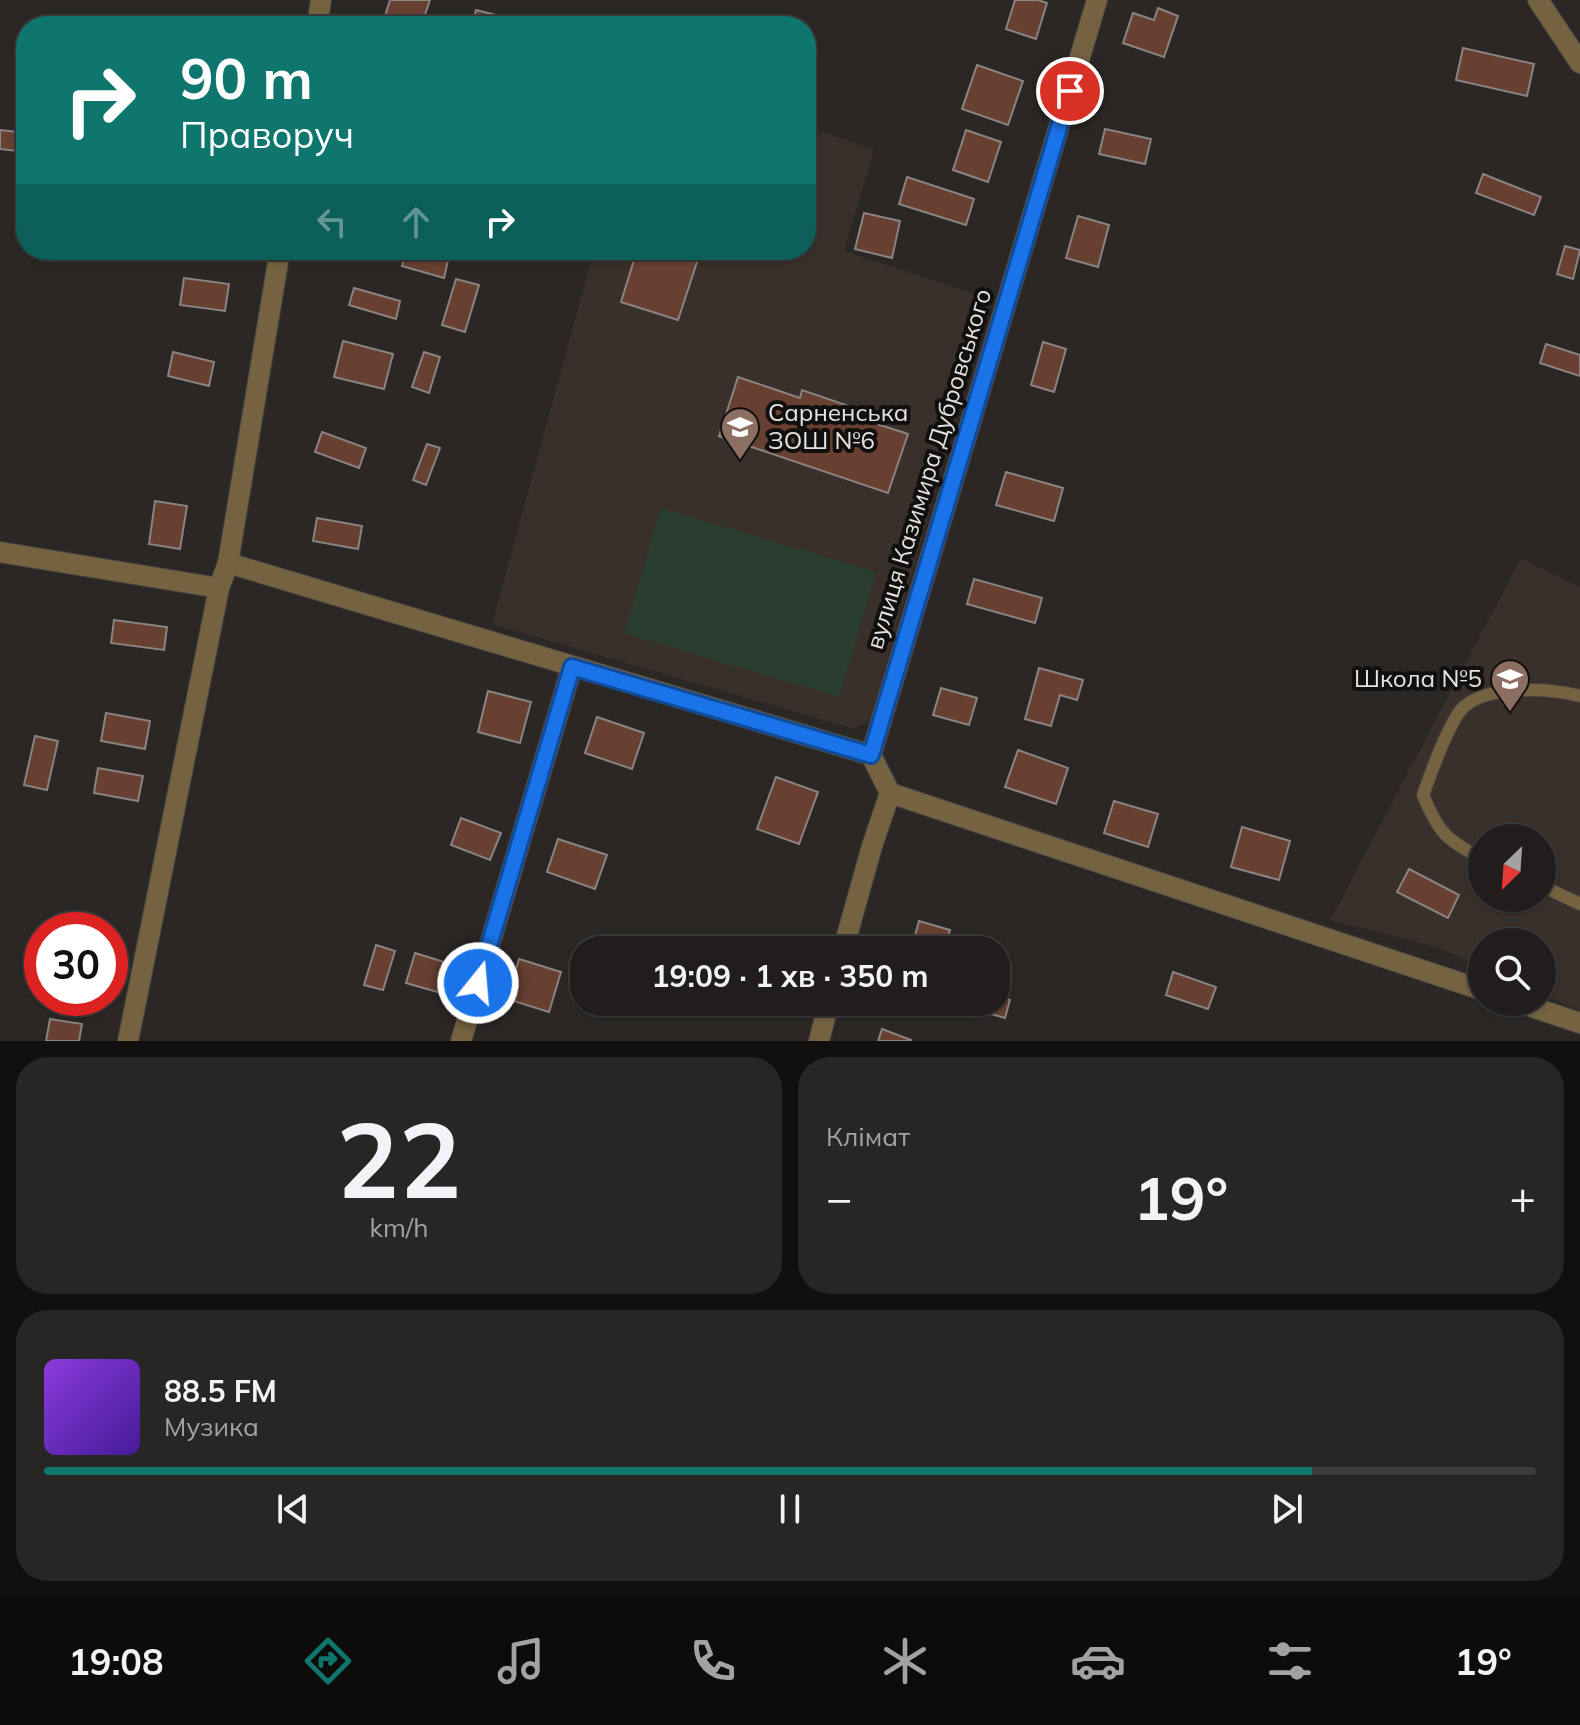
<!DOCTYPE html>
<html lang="uk">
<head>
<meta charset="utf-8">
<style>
  :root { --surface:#201d1c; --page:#282625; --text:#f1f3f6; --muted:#a2a2a3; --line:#3d3b3b; --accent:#0f766e }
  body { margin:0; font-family:Mulish,sans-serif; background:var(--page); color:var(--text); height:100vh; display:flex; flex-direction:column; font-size:30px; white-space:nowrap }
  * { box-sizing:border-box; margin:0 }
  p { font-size:26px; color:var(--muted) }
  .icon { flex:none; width:44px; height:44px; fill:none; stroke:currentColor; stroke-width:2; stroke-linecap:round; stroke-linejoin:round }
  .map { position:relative; height:1041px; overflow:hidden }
  .side { display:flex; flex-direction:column; gap:16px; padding:16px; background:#12100f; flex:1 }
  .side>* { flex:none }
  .banner { position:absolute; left:16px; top:16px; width:800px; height:244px; border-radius:32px; box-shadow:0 2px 6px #0004,0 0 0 2px var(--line); background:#0f766e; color:#fff; overflow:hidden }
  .needle { width:52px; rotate:205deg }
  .tools { position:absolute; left:1468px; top:824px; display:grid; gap:16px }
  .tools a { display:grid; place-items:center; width:88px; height:88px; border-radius:50%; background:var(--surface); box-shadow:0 2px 6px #0004,0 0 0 2px var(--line); font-size:40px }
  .speed { position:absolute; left:24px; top:912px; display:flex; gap:16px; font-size:40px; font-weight:700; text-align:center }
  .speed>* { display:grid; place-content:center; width:104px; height:104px; border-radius:50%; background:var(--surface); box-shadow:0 2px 6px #0004,0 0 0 2px var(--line); line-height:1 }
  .speed .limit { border:12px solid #d22; background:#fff; color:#111 }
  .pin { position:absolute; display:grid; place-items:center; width:68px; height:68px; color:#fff; margin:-34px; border:4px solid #fff; border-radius:50%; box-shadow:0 2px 8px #0007 }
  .me { position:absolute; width:88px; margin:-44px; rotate:17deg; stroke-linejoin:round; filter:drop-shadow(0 0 6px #0008) }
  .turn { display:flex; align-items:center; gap:28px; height:168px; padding:0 32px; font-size:36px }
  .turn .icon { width:104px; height:104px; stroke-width:2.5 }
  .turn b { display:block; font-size:56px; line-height:68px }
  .lanes { display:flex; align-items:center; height:76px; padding:0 32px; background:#0003; justify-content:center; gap:40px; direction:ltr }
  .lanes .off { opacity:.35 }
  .big { font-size:60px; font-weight:700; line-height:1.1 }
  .side .tile { flex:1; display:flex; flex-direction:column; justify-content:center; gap:12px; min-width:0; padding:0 28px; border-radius:32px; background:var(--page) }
  .side .dial { align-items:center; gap:0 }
  .dial b { font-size:104px; line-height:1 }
  .song { display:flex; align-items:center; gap:24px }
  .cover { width:96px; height:96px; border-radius:12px; background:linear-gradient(135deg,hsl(270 70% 55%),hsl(260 70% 35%)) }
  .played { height:8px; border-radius:4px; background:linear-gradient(90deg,var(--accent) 85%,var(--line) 85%) }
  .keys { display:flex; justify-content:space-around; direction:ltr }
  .heat { display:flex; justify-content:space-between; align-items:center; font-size:44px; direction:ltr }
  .side .tiles { flex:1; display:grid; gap:16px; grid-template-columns:1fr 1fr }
  .tile:last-child { grid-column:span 2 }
  .trip { position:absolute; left:570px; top:936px; width:440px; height:80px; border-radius:32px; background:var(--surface); box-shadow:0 2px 6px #0004,0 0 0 2px var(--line); font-weight:700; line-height:80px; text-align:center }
  .tab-bar { display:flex; height:128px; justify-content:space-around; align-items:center; background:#0d0c0b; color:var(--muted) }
  .tab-bar .icon { width:56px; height:56px }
  .tab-bar .on { color:var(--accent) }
  .tab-bar b { font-size:36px; color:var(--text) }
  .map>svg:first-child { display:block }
  .built { fill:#392f2b; fill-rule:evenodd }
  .green { fill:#293e30 }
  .building { fill:#674032; stroke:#898382; stroke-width:2 }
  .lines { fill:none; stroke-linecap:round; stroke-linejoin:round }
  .lane-casing { stroke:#494543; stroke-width:14 }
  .street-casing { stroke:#494543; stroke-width:22 }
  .lane { stroke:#746241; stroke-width:12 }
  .street { stroke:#746241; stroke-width:20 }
  .route-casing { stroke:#114b97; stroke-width:20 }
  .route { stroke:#1a73e8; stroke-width:14 }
  .labels { text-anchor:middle; stroke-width:8; stroke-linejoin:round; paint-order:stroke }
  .poi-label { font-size:24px; fill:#e5e2e1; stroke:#12100f; text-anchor:start }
  .street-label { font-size:24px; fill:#e5e2e1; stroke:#12100f }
</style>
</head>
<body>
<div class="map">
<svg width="1580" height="1041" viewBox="0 0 1580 1041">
  <rect width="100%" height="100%" fill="#2b2725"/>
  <g class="built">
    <polygon points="806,126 874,150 844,251 991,299 870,719 854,729 492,624 594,250 806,250"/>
    <path d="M1521 558 1580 587V1011L1542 994V942H1482V967L1439 948 1330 920ZM1482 838H1542V898H1482Z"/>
  </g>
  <polygon class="green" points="661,508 876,572 839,697 624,633"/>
  <g class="building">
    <polygon points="390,0 430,0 421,26 406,26 384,19"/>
    <polygon points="1015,0 1038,0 1047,3 1036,39 1006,29"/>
    <polygon points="1158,8 1178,16 1164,57 1123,43 1133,13 1154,20"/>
    <polygon points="476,10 496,15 493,26 472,26"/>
    <polygon points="1463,48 1534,64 1527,96 1456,80"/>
    <polygon points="977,65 1023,81 1008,125 962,109"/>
    <polygon points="1105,129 1151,139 1145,164 1099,154"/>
    <polygon points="0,130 26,133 26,152 0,149"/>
    <polygon points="966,130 1001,142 988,182 953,170"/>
    <polygon points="1483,174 1541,197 1534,215 1476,193"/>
    <polygon points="907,177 974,199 966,225 899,204"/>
    <polygon points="864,213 900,221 892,258 855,249"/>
    <polygon points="1078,216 1109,225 1098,267 1066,258"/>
    <polygon points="1565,246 1580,250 1573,279 1557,274"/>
    <polygon points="406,250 426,250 449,256 444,278 402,266"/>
    <polygon points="637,250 679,250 699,256 678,320 621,302"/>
    <polygon points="184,278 229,284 225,311 180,305"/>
    <polygon points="456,279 479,285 465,332 442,325"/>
    <polygon points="354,288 400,301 396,319 349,305"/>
    <polygon points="343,341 393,354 384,389 334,377"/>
    <polygon points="1043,342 1066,349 1054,392 1031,385"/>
    <polygon points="1546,344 1580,355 1580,376 1540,363"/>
    <polygon points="173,352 214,362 209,386 168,376"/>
    <polygon points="424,352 440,357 429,393 412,387"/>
    <polygon points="738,377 800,398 802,390 846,405 843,413 908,434 888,493 719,436"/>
    <polygon points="322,432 366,448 359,468 315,452"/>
    <polygon points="427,444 440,448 426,485 413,480"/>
    <polygon points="1006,472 1063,488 1054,521 996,505"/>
    <polygon points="155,501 187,506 180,549 149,544"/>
    <polygon points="317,518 362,526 358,549 313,541"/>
    <polygon points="974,579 1042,598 1035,623 967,604"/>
    <polygon points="114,620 167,627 164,650 111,643"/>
    <polygon points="1039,668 1083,680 1077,700 1060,695 1051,726 1025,719"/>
    <polygon points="941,688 977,698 969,725 933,715"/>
    <polygon points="488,691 531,702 520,743 478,732"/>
    <polygon points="106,713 150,721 145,749 101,741"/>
    <polygon points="597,717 644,733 632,769 585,753"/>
    <polygon points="35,736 58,741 47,790 24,785"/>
    <polygon points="1018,750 1068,768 1056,804 1005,787"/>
    <polygon points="98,768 143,776 138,801 94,793"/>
    <polygon points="776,777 818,792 799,844 757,829"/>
    <polygon points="1114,801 1158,814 1148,847 1104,833"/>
    <polygon points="461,818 501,833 490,860 451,845"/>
    <polygon points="1242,827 1290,841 1279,880 1231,867"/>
    <polygon points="558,839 607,855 595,889 547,872"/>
    <polygon points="1409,869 1459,895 1448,918 1397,892"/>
    <polygon points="919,921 950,930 944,950 911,950"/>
    <polygon points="376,945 395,951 383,990 364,985"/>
    <polygon points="415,953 457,966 448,995 406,983"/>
    <polygon points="519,959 561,972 549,1012 507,999"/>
    <polygon points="1173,972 1216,987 1208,1009 1166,995"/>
    <polygon points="996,995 1010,1000 1005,1018 956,1004 996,1002"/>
    <polygon points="50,1019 82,1024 79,1041 46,1041"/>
    <polygon points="882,1029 911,1040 911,1041 878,1041"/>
  </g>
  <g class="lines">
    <g class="lane-casing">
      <g id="lane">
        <path d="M1482 858C1446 841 1438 831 1423 795 1431 773 1447 727 1461 710 1483 684 1550 688 1580 696"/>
        <polyline points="1542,886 1580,904"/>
      </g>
    </g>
    <g class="street-casing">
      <g id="street">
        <polyline points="1538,0 1580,63"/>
        <polyline points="317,26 321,0"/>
        <polyline points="0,552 219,588"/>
        <polyline points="228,563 871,755"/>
        <polyline points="890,793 1482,990"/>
        <polyline points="843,950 872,846 890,793 871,755 1097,0"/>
        <polyline points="1517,1002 1580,1023"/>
        <polyline points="128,1041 219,588 228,563 280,250"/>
        <polyline points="461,1041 572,667"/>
        <polyline points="819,1041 829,1002"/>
      </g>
    </g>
    <use href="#lane" class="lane"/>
    <use href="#street" class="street"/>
  </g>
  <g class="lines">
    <g class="route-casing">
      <polyline id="route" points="478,983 572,667 871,755 1070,91"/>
    </g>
    <use href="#route" class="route"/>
  </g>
  <defs>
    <g id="school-pin" transform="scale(2)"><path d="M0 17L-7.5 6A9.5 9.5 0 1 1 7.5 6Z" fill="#8d6e63" stroke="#12100f"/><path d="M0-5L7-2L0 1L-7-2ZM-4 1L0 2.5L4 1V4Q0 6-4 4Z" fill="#fff"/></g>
  </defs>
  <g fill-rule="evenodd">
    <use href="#school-pin" x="740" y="427"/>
    <use href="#school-pin" x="1510" y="679"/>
  </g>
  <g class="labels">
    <g class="poi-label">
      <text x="768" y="421">Сарненська<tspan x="768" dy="28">ЗОШ №6</tspan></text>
      <text x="1482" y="687" text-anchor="end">Школа №5</text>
    </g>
    <g class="street-label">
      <text transform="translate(929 469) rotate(-73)" y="8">вулиця Казимира Дубровського</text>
    </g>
  </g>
</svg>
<div class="tools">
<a><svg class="needle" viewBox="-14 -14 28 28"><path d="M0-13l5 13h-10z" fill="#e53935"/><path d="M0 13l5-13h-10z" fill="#a2a2a3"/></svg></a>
<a><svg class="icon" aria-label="search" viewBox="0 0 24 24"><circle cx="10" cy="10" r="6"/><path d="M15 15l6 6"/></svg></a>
</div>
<div class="speed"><div class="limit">30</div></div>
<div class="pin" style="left:1070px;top:91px;background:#d93025"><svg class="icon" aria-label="arrive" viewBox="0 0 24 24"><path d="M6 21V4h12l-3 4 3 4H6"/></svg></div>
<svg class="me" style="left:478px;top:983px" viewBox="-20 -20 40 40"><circle r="17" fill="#1a73e8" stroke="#fff" stroke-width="3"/><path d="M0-11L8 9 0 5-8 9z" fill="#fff"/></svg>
<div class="trip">19:09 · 1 хв · 350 m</div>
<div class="banner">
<div class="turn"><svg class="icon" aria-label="right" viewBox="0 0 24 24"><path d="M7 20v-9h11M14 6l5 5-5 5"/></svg><div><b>90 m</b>Праворуч</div></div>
<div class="lanes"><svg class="icon off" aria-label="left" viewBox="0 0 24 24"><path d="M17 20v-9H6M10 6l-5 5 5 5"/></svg><svg class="icon off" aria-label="ahead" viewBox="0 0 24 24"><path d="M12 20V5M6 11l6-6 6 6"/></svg><svg class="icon" aria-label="right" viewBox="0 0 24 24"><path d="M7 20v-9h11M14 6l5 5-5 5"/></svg></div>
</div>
</div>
<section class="side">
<div class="tiles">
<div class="tile dial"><b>22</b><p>km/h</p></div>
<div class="tile"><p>Клімат</p>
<div class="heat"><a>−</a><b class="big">19°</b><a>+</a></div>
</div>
<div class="tile">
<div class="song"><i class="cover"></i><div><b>88.5 FM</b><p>Музика</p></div></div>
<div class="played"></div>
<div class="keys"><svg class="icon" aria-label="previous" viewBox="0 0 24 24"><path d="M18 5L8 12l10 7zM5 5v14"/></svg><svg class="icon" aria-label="pause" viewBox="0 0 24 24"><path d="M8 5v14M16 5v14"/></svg><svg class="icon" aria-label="next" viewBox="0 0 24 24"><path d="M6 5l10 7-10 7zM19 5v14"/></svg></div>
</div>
</div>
</section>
<nav class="tab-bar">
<b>19:08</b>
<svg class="icon on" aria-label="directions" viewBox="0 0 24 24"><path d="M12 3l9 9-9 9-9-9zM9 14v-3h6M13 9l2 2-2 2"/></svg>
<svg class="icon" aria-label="music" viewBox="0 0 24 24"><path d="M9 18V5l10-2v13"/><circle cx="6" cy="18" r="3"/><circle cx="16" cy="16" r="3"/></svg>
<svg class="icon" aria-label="phone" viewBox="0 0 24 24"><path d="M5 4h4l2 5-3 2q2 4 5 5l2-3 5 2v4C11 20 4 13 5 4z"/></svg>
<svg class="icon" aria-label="climate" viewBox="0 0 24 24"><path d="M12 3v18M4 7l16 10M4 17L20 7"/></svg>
<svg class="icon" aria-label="car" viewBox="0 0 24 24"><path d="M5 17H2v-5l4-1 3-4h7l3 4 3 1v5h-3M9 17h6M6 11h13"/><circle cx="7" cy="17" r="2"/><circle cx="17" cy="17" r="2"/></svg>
<svg class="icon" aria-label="filters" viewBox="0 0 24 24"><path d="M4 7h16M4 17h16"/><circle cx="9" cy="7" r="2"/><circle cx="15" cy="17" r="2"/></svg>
<b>19°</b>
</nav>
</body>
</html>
